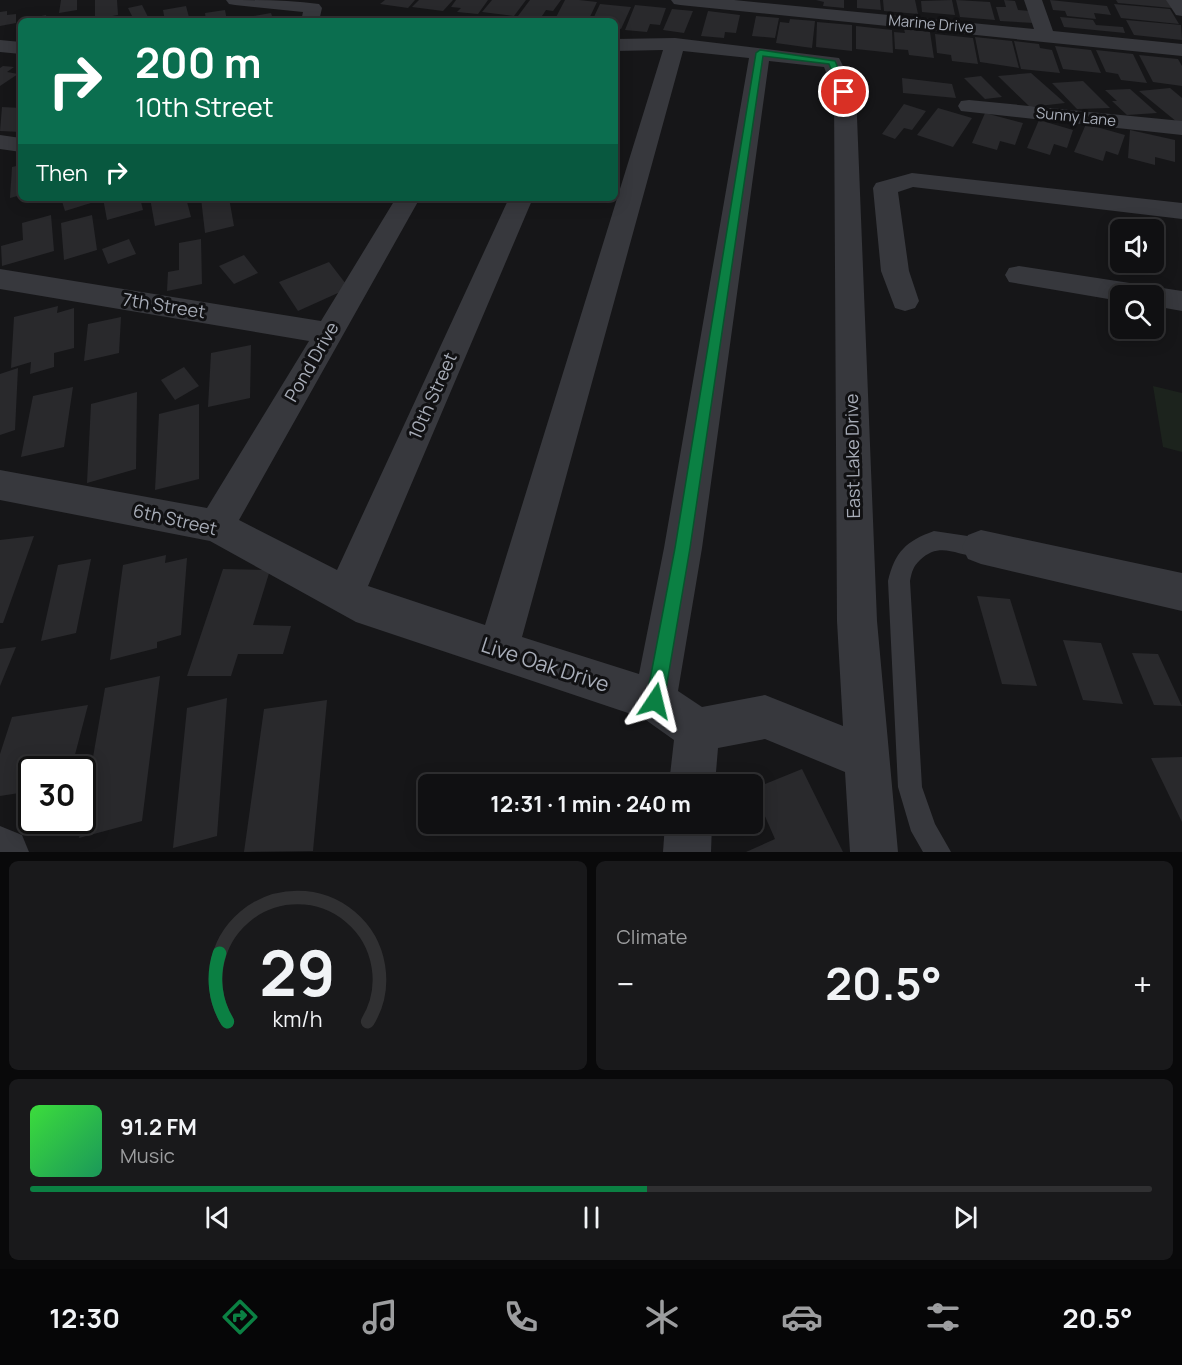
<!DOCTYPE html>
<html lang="en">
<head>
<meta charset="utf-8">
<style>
  :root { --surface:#101012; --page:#19191b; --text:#f1f3f6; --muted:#9c9d9f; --line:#303032; --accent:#0b8043 }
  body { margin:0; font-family:Manrope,sans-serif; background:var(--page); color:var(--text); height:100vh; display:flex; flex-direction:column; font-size:22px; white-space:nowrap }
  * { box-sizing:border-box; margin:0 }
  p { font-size:20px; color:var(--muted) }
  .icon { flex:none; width:33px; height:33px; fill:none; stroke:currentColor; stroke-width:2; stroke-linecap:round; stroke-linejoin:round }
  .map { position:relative; height:852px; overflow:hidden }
  .panel { display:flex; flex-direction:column; gap:9px; padding:9px; background:#09090a; flex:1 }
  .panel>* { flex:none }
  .banner { position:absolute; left:18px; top:18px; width:600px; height:183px; border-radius:9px; box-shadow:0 3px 15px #0003,0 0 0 2px var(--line); background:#0b6e4f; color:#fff; overflow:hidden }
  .fabs { position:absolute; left:1110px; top:219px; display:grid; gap:12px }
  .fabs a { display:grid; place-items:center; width:54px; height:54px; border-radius:9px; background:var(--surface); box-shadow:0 3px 15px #0003,0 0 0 2px var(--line); font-size:30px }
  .speed { position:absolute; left:18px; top:756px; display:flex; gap:12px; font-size:30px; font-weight:700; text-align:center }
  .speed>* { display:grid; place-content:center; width:78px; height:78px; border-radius:50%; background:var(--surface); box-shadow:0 3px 15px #0003,0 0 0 2px var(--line); line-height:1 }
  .speed .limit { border:3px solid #111; border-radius:9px; background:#fff; color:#111 }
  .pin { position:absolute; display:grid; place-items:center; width:51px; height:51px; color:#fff; margin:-26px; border:3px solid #fff; border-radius:50%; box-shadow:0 2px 6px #0007 }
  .me { position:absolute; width:66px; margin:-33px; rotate:10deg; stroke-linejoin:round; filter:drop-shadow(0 0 4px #0008) }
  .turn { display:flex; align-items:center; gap:21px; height:126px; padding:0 18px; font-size:27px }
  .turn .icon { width:78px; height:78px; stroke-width:2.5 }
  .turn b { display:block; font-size:42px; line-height:51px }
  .then { display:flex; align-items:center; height:57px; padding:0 18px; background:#0003; gap:12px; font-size:22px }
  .big { font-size:45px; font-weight:700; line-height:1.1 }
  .panel .widget { flex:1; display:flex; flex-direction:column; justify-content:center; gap:9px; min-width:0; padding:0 21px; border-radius:9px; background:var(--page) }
  .panel .dial { align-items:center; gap:0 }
  .dial svg { height:156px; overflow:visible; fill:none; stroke:var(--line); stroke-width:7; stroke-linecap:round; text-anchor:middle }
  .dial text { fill:var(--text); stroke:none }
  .song { display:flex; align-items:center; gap:18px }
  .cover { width:72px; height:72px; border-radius:9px; background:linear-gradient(135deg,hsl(120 70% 55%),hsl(150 70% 35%)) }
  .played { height:6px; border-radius:3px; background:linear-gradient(90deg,var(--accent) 55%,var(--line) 55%) }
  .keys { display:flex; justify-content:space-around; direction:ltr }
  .heat { display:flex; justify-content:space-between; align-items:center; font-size:33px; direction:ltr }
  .panel .tiles { flex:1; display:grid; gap:9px; grid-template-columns:1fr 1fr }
  .widget:last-child { grid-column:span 2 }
  .trip { position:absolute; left:418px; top:774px; width:345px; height:60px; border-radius:9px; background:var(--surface); box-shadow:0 3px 15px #0003,0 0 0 2px var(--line); font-weight:700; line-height:60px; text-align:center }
  .menu { display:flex; height:96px; justify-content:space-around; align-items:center; background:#060607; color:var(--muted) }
  .menu .icon { width:42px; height:42px }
  .menu .active { color:var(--accent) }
  .menu b { font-size:27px; color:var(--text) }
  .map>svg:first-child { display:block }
  .green { fill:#1c231d }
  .building { fill:#29292c }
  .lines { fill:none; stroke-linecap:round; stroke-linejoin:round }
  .lane { fill:#37383d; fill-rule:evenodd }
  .street { fill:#37383d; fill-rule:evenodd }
  .route { fill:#0b8043; stroke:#07532c; stroke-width:1.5 }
  .labels { text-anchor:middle; stroke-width:6; stroke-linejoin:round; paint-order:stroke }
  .far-street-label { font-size:15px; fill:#a8adb8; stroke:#111113 }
  .street-label { font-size:18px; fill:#a8adb8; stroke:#111113 }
  .near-street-label { font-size:21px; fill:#a8adb8; stroke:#111113 }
</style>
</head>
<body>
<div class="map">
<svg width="1182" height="852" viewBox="0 0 1182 852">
  <rect width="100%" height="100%" fill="#161618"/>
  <polygon class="green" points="1153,386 1182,393 1182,452 1163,447"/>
  <g class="building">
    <polygon points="61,0 77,0 77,10 59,13"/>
    <polygon points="95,0 117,0 118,15 95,19"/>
    <polygon points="385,0 415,0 408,8 380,4"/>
    <polygon points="419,0 453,0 443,11 412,7"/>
    <polygon points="456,0 488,0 478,14 457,12 461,8 451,7"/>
    <polygon points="492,0 526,0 514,16 482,12"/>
    <polygon points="530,0 561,0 553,11 546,10 540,19 518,16"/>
    <polygon points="565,0 579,0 597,2 588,21 554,21"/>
    <polygon points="816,0 844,0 844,8 823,6 824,2"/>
    <polygon points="857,0 880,0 881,10 857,8"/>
    <polygon points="883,0 915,0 918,14 884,11"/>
    <polygon points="952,0 955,15 922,12 921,1"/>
    <polygon points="956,0 990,2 995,20 960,17"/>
    <polygon points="1004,0 1015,1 1018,10 1029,11 1034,23 1000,21 996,7 1006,7"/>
    <polygon points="1050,0 1107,6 1111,15 1094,13 1096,19 1067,16 1065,11 1053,10"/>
    <polygon points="1116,0 1167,0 1172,8 1118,3"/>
    <polygon points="600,4 631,7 621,29 615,28 615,21 592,21"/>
    <polygon points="1114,4 1170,9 1179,24 1121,18"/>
    <polygon points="142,5 148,17 134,20 128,8"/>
    <polygon points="635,5 666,8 660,25 650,24 647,32 625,30"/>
    <polygon points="186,6 190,21 165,21 163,10"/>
    <polygon points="672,9 693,11 684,33 663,30"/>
    <polygon points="225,10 227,21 206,21 205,13"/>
    <polygon points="7,11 7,15 16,14 16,23 0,26 0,12"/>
    <polygon points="708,11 740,15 736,33 725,32 724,38 701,36"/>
    <polygon points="271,13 272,16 243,21 242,18"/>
    <polygon points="46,15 47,21 22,21 22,20"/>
    <polygon points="756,16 779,18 775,38 752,36"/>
    <polygon points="1060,17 1093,20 1096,25 1123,27 1125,33 1064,27"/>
    <polygon points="790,19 815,21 812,48 776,43 780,22 789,23"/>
    <polygon points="1126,20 1181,25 1182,40 1134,35"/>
    <polygon points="817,22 852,25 852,51 816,47"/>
    <polygon points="856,26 892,30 893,53 856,49"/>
    <polygon points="904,29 930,32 934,58 909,55 908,50 895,49 894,32 905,33"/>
    <polygon points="935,34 973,38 978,64 952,61 951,55 937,53"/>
    <polygon points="975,37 1012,41 1019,68 980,62"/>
    <polygon points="1014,41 1039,44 1040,48 1052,50 1060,73 1021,69"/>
    <polygon points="1055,46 1091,50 1101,73 1063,69"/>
    <polygon points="1096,50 1133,54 1147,83 1121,80 1118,74 1106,72"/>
    <polygon points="1139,55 1178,59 1182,66 1182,86 1153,82"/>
    <polygon points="3,66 14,67 7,72 18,74 0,86 0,68"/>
    <polygon points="1031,73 1065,103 1030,107 998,76"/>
    <polygon points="981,76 1002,97 985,99 964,78"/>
    <polygon points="902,78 952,84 956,98 903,93"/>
    <polygon points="1083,81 1110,108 1077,109 1052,83"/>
    <polygon points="1170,88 1182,98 1182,121 1177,122 1139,91"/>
    <polygon points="1130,89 1157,113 1127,115 1112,101 1117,101 1105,90"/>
    <polygon points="904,104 926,111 912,130 904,128 895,139 882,134"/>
    <polygon points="2,107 21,108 21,132 0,131"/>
    <polygon points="938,108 972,118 953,147 917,135"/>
    <polygon points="985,113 1023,123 1015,145 1000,141 997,150 972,143"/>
    <polygon points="1039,120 1073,130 1067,148 1054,144 1050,155 1027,148"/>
    <polygon points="1086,124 1125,135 1118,155 1106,151 1103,161 1074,152"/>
    <polygon points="1130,130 1175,140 1175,162 1155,157 1155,165 1128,158"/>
    <polygon points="21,165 21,195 10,198 12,167"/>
    <polygon points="61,198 93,198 94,202 65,211"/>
    <polygon points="103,198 140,198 143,210 107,220"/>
    <polygon points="150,198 186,198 191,217 155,226"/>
    <polygon points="201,198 229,198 234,226 205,233"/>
    <polygon points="51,215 54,251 2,266 1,246 23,240 22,223"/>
    <polygon points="92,215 97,250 64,260 61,223"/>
    <polygon points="129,239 136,254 108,264 102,249"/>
    <polygon points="201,239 202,284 167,291 168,272 179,270 179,243"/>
    <polygon points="244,255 258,273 234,284 219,266"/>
    <polygon points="329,262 349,288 298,311 279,282"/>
    <polygon points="58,306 57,313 74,308 74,348 54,353 54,367 30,374 31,362 11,368 14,317"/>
    <polygon points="121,317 119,353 84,361 88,324"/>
    <polygon points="251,345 250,398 208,407 211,353"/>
    <polygon points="184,367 199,386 175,400 161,380"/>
    <polygon points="18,368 15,430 0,435 0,374"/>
    <polygon points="73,387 64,447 21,457 33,396"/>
    <polygon points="137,392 136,469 87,483 91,404"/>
    <polygon points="199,404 199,479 155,490 159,414"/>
    <polygon points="34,536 3,623 0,623 0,540"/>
    <polygon points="166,555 165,563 187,558 181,635 157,642 157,648 110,660 123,565"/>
    <polygon points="91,559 76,633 41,641 58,565"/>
    <polygon points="223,569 270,570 253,625 291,626 283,654 238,654 231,676 187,676"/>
    <polygon points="977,596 1010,599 1037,686 1002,684"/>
    <polygon points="1063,640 1101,643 1123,704 1083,700"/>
    <polygon points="16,647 0,686 0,649"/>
    <polygon points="1132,653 1158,654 1182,706 1154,705"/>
    <polygon points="160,676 142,821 79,838 105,688"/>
    <polygon points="227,698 217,836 173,848 187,708"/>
    <polygon points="327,700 313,851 244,852 264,709"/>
    <polygon points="88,705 71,770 32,770 32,791 0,796 0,754 12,717"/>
    <polygon points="1182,757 1182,822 1151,758"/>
    <polygon points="802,769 843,852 746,852 775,839 753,789"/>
  </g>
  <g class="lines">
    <path class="lane" d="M934 531 981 538 988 540 991 547 988 554C963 563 944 537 920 560 913 567 912 571 910 581L922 787 935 824 951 852H923L911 831 898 787 888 581C895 552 906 541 934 531Z"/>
    <g class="street">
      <path d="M226 0C257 0 290 0 319 4L322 8 319 21H301L303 12 235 5 229 4Z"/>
      <polygon points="671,0 734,0 1034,29 1024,0 1042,0 1053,31 1182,44 1182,56 680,5 674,4"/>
      <polygon points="1166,0 1182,0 1182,16 1176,15"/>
      <path d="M675 38 839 58 856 92 877 621 898 852H850L845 772 765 739 718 748 715 784H669L674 740 643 718 356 622 210 541 0 500V470L207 508 309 341 0 289V269L321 321 396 198H420L239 520 337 570 509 198H533L368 586 485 625 663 50 615 51V39ZM683 51 749 58 664 548 639 674 522 637ZM769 61 824 67 834 92 837 621 843 726 765 695 702 707 678 691 702 548Z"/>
      <polygon points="0,40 21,42 21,54 0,52"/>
      <polygon points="969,100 1182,121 1182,135 961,111 958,106 961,101"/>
      <polygon points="0,135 21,138 21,152 0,149"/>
      <polygon points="912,173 1182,203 1182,219 913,187 898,192 909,271 919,301 915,308 905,311 895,308 881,271 873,188 876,183"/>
      <polygon points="1019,266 1182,291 1182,311 1154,306 1154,296 1120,296 1120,301 1009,282 1005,275 1009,268"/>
      <polygon points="981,530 1182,573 1182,611 981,564 968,559 962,547 968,535"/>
      <polygon points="665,824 712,824 711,852 663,852"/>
      <polygon points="0,826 22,835 29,852 0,852"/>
    </g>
  </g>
  <polygon class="route" points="760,50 835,61 849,92 841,94 829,64 763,56 690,548 664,701 661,708 655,710 648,708 646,701 675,548 756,53"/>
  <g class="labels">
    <g class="far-street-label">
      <text transform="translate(931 24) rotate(5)" y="5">Marine Drive</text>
      <text transform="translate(1076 117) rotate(6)" y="5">Sunny Lane</text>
    </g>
    <g class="street-label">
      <text transform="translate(164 306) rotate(9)" y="6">7th Street</text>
      <text transform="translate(312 362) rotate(-60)" y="6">Pond Drive</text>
      <text transform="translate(433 396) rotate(-66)" y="6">10th Street</text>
      <text transform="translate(853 456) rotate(-91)" y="6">East Lake Drive</text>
      <text transform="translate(175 520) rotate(13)" y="6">6th Street</text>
    </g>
    <g class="near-street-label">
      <text transform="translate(545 665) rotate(18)" y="7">Live Oak Drive</text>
    </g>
  </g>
</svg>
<div class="fabs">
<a><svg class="icon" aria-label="sound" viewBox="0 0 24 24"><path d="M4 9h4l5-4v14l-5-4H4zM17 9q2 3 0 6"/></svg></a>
<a><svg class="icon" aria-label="search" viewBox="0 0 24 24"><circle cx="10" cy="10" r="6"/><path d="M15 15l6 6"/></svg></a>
</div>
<div class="speed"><div class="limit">30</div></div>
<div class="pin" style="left:844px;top:92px;background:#d93025"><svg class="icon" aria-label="arrive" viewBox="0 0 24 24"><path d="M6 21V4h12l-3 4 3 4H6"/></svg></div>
<svg class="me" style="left:655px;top:701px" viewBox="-20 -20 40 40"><path d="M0-17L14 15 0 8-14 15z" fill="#0b8043" stroke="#fff" stroke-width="4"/></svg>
<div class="trip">12:31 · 1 min · 240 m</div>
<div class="banner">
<div class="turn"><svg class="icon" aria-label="right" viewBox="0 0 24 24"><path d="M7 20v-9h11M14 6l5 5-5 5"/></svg><div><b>200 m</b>10th Street</div></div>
<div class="then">Then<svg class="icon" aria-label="right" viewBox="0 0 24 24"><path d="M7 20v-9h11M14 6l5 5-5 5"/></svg></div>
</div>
</div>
<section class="panel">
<div class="tiles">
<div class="widget dial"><svg viewBox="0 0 100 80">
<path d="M14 69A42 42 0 1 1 86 69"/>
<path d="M14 69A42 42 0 0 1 10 34" stroke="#0b8043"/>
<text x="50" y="56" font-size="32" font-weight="700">29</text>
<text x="50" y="72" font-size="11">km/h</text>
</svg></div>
<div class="widget"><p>Climate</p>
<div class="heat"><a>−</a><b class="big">20.5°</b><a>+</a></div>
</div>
<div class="widget">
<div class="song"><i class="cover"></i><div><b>91.2 FM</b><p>Music</p></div></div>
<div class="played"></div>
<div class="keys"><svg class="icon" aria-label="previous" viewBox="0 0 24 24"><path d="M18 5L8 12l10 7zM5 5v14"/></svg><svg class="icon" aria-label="pause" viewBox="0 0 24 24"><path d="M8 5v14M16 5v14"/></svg><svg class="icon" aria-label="next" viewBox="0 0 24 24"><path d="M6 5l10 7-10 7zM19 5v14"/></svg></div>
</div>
</div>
</section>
<nav class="menu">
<b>12:30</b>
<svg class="icon active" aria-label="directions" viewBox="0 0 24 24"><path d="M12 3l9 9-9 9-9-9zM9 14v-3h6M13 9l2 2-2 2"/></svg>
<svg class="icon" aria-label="music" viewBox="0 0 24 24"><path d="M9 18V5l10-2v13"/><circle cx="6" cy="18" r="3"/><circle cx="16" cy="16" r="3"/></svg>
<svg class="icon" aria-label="phone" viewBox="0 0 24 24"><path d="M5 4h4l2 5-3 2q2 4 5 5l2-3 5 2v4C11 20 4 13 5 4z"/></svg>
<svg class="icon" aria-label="climate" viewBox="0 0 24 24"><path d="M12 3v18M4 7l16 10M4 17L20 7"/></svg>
<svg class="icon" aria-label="car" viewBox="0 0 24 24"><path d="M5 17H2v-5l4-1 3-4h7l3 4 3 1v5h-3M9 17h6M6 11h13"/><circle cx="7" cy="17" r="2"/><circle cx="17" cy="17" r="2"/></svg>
<svg class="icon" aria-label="filters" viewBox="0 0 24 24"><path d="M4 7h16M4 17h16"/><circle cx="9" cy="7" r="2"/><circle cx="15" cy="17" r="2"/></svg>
<b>20.5°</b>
</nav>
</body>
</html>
